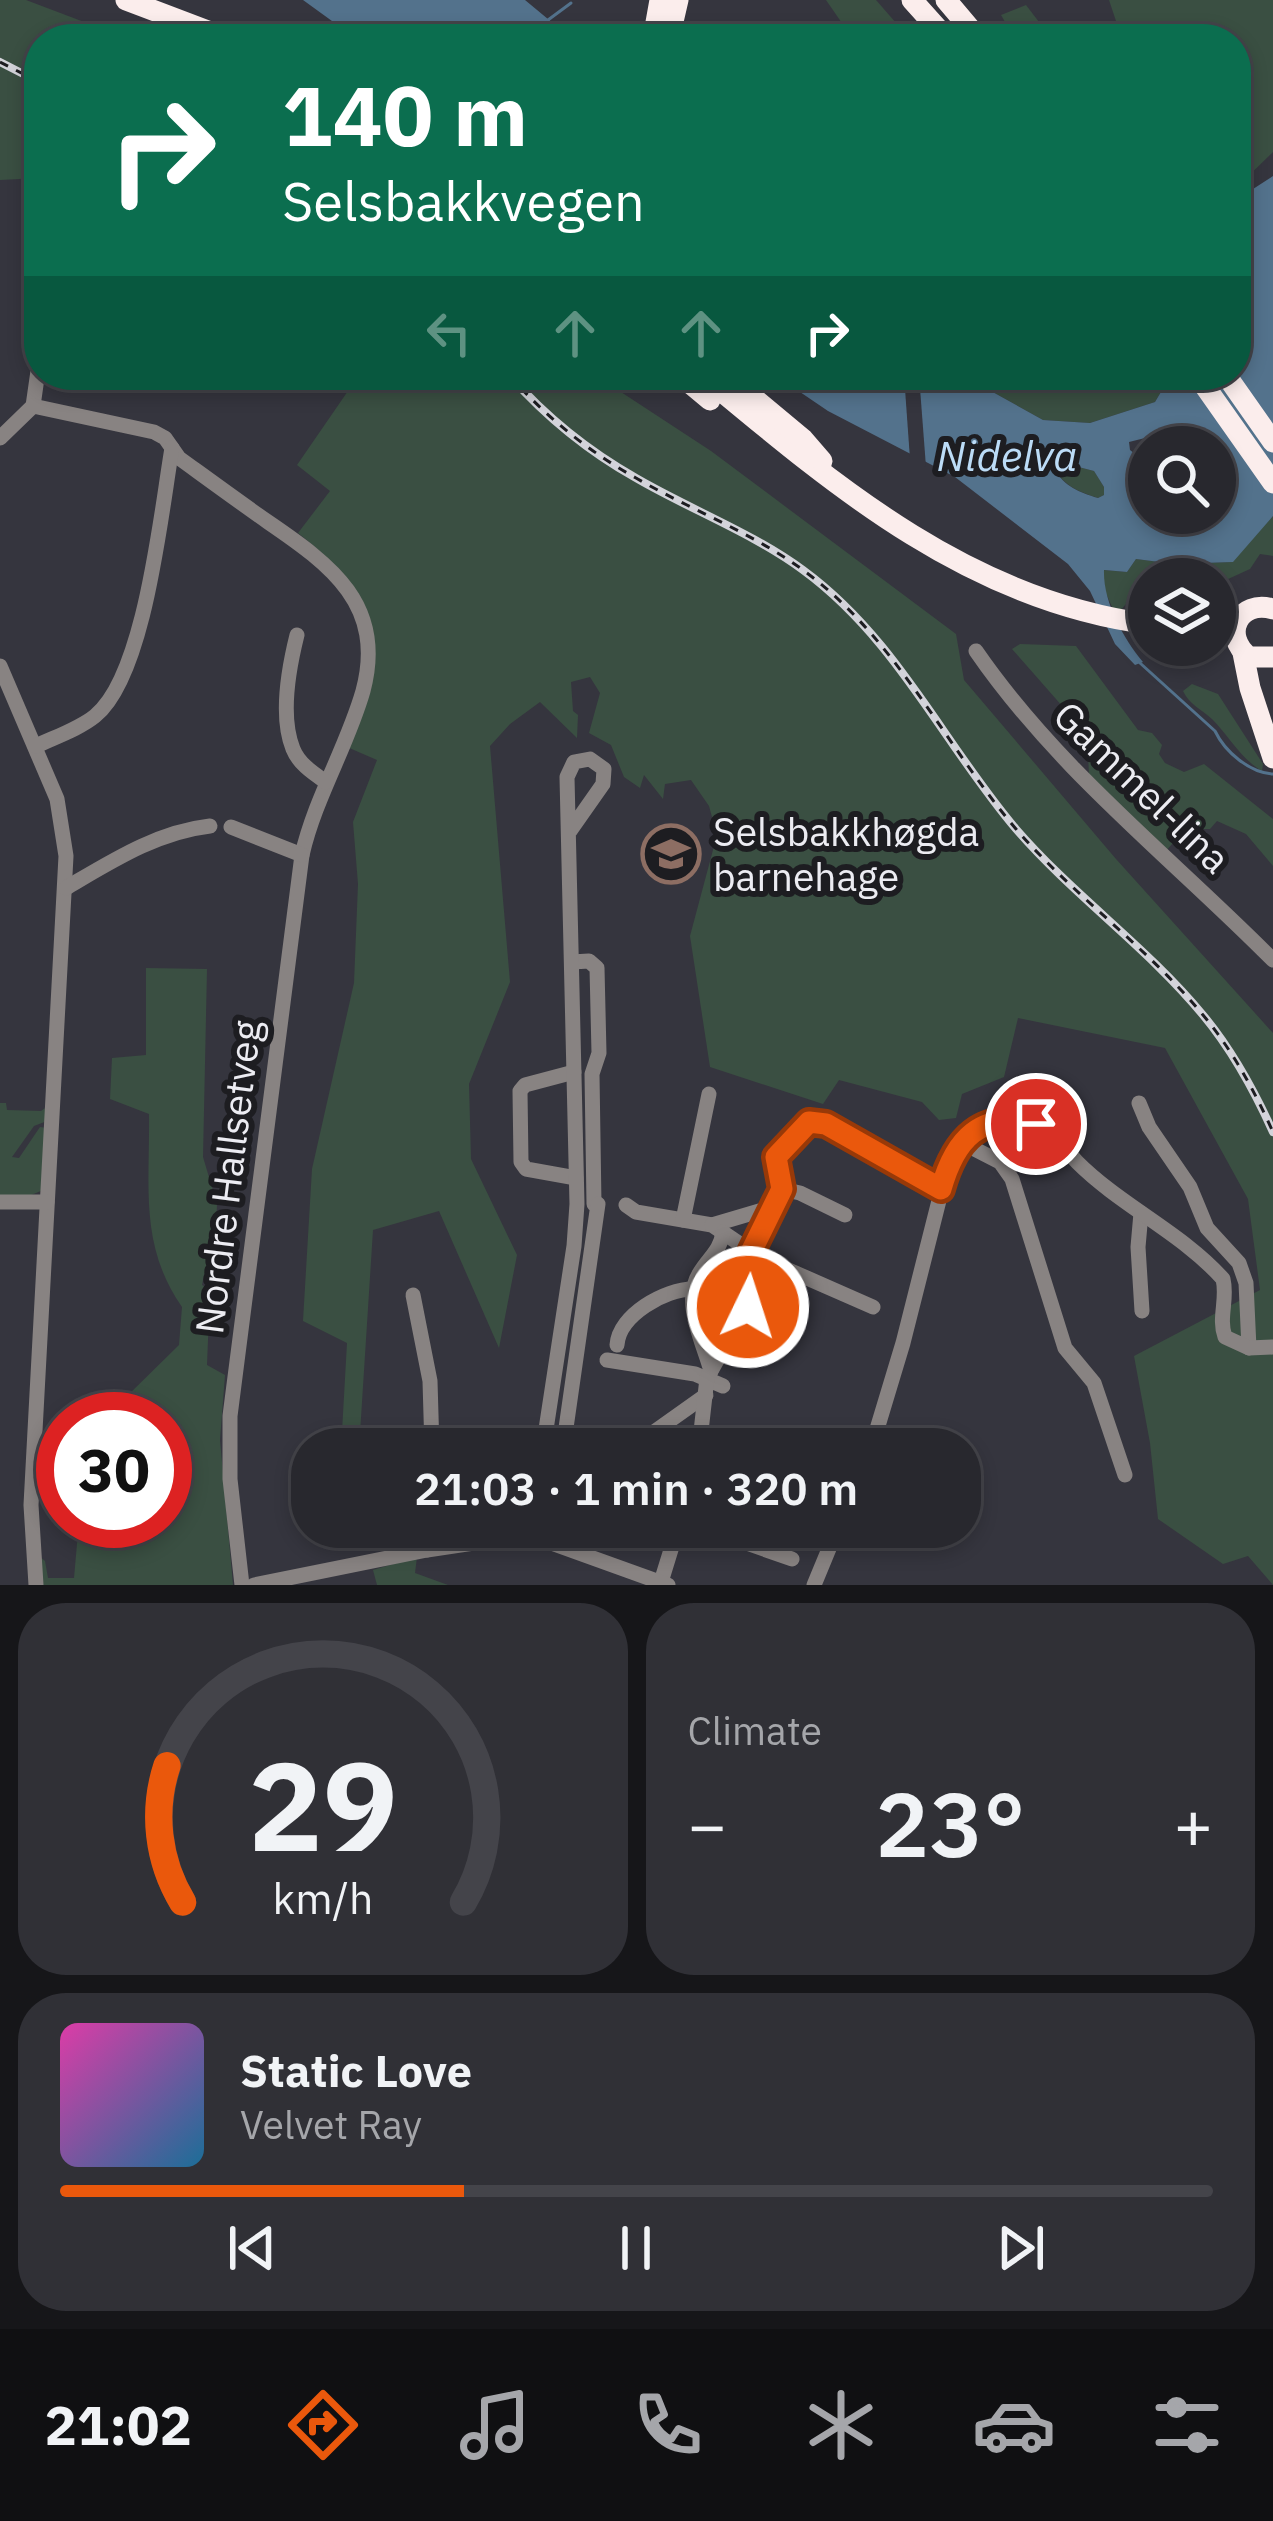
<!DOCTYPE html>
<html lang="en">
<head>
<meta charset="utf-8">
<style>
  :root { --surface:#28282e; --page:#303036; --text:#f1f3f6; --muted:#a5a6aa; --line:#44444a; --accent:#ea580c }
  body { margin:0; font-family:"IBM Plex Sans",sans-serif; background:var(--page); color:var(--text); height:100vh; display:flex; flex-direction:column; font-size:45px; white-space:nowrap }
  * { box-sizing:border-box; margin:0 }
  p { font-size:39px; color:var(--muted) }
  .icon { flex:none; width:66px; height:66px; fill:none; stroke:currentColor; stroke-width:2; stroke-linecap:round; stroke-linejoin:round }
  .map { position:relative; height:1585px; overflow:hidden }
  .side { display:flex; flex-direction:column; gap:18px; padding:18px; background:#161619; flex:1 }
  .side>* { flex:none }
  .hud { position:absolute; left:24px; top:24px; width:1227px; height:366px; border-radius:48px; box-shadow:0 6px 18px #0003,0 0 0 3px var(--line); background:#0b6e4f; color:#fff; overflow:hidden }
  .tools { position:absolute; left:1128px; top:426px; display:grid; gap:24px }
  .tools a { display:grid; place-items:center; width:108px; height:108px; border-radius:50%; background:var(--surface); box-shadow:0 6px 18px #0003,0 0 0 3px var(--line); font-size:60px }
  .speed { position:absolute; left:36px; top:1392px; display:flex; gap:24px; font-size:60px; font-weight:700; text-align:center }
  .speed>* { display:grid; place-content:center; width:156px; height:156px; border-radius:50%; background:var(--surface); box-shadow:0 6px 18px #0003,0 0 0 3px var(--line); line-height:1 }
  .speed .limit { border:18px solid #d22; background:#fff; color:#111 }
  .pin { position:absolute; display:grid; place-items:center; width:102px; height:102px; color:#fff; margin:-51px; border:6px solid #fff; border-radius:50%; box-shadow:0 3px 12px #0007 }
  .me { position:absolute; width:132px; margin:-66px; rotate:4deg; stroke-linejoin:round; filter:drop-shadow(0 0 9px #0008) }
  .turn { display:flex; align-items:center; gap:42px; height:252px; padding:0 60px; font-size:54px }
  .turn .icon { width:156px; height:156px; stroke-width:2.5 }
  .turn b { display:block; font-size:84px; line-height:102px }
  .lanes { display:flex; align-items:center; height:114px; padding:0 60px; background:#0003; justify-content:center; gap:60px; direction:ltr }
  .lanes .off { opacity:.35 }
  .big { font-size:90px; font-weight:600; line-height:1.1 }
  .side .card { flex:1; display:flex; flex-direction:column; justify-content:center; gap:18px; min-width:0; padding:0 42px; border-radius:48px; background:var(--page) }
  .side .dial { align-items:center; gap:0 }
  .dial svg { height:312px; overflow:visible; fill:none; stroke:var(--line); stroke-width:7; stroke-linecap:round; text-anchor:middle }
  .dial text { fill:var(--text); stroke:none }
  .song { display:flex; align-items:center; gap:36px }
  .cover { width:144px; height:144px; border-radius:18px; background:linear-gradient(135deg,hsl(320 70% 55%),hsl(200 70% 35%)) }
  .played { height:12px; border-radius:6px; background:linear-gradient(90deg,var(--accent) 35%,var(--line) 35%) }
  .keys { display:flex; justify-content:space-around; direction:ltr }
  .heat { display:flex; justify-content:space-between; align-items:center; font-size:66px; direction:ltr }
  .side .tiles { flex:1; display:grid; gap:18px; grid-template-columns:1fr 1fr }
  .card:last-child { grid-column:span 2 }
  .trip { position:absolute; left:291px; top:1428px; width:690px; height:120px; border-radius:48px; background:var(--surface); box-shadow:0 6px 18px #0003,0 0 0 3px var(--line); font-weight:600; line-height:120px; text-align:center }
  .dock { display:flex; height:192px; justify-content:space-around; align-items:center; background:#101012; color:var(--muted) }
  .dock .icon { width:84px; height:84px }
  .dock .selected { color:var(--accent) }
  .dock b { font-size:54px; color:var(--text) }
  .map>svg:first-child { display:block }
  .green { fill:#3a4f42 }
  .water { fill:#53728c; fill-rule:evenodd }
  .pier { fill:#35353e }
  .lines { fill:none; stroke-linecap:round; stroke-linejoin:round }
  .stream { stroke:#53728c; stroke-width:3 }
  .minor { stroke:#888382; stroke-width:15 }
  .highway { stroke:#fbedec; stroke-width:21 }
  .rail-casing { stroke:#d3d3da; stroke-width:8 }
  .rail { stroke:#1d1d21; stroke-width:3; stroke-dasharray:9; stroke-linecap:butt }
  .route-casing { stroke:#983908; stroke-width:30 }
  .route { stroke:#ea580c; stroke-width:21 }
  .labels { text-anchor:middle; stroke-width:12; stroke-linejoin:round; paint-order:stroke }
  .street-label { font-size:39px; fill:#ececf2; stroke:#1d1d21 }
  .poi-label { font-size:39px; fill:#ececf2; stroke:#1d1d21; text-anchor:start }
  .water-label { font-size:42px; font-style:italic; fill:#bcdcf7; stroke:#1d1d21 }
</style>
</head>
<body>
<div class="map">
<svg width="1273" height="1585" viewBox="0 0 1273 1585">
  <rect width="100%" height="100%" fill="#35353e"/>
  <g class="green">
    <polygon points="0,0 26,0 129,39 39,39 39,178 0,180"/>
    <polygon points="826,0 876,0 910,39 853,39"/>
    <polygon points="1109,0 1273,0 1273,152 1236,188 1236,39 1122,39"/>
    <polygon points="1026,5 1052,39 1015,39 1001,15"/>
    <path d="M359 375H595L711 451 956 634 964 680 1116 859 1273 1033V1585L1248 1556 1223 1564 1158 1519 1150 1443 1134 1356 1260 1290 1248 1199 1165 1048 1018 1018 1004 1077 962 1094 956 1118 939 1120 922 1102 839 1080 823 1104 710 1067 690 936 717 835 709 806 691 780 665 784 663 799 644 775 640 788 624 777 611 745 589 733 600 693 590 677 571 682 573 711 578 715 577 738 540 702 510 724 490 746 510 982 469 1084 471 1159 517 1255 499 1348 439 1211 373 1230 359 1449H341L347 1343 303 1321 312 1169 354 983 358 884 353 822 377 760 347 747C388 645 388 604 298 533L330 491 297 465Z"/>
    <polygon points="962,375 1171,375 1155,402 1090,423 1043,420"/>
    <path d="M1067 464 1094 471 1104 487V495L1098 498C1079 492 1065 486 1054 469Z"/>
    <polygon points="1273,516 1273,556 1260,554 1250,569 1215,585 1215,579 1149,579 1149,588 1138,590 1120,611 1113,609 1105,591 1103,570 1127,572 1136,559 1175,564 1232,562"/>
    <polygon points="1020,644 1076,646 1138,730 1152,733 1162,745 1159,754 1165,763 1184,772 1204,764 1273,819 1273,866 1246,834 1217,821 1210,829 1185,829 1166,851 1089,777 1088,752 1092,740 1012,649"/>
    <path d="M1192 684 1218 694 1263 764 1262 771C1240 758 1229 736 1212 719 1201 709 1189 704 1183 691Z"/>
    <path d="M146 968 207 969 203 1157 217 1204 215 1263 204 1275 202 1285 210 1290 207 1365 225 1375 220 1440 233 1585H40L39 1556 45 1561 48 1578H74L79 1521H165V1419H115L122 1401 179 1345 182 1307C139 1245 150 1187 149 1114L110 1099 112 1058 146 1055Z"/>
    <polygon points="0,1103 6,1103 7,1110 41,1111 48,1106 47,1121 34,1126 12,1157 19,1158 40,1127 47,1128 43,1190 29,1196 0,1196"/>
    <polygon points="417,1557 415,1573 448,1585 377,1585 373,1570"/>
  </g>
  <g class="water">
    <polygon points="303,0 525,0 572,39 349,39 343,29"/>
    <path d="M1273 176V516L1233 562 1175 564 1136 559 1127 572 1104 570C1103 602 1123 638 1143 662L1135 665 1115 644 1090 591 1068 564 955 477 828 411 775 375H962L1043 420 1090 423 1155 402 1171 375H1236V200ZM1153 436 1167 447H1215V513H1149V465L1130 450 1129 442ZM1067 464 1094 471 1104 487V495L1098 498C1079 492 1065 487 1054 469Z"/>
  </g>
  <polygon class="pier" points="904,375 919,375 926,467 910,459"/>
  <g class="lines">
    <g class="stream">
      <polyline points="548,20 571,3"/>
      <path d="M1140 663 1215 731C1225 752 1250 773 1273 774"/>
    </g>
    <g class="minor">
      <polyline points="33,406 39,364"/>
      <path d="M0 438 33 406 154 432 165 438 179 458C208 479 238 501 268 522 331 565 386 605 363 691 347 747 315 798 302 855L230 1416V1479L242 1585"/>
      <path d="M297 635C289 667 280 717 293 749 299 764 313 773 326 782"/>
      <path d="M976 651C1058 770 1172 858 1273 960"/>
      <polyline points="0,666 57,799 66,856 31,1505 36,1585"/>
      <path d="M36 746C55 737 79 729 95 716 145 676 161 512 172 448"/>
      <polyline points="231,827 302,855"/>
      <path d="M66 888C112 861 157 832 210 826"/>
      <polyline points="572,962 589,961 597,968 599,1053 592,1074 594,1204"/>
      <polyline points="574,1072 525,1085 520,1091 521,1162 526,1169 576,1178"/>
      <polyline points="1139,1103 1149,1127 1190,1187 1207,1228 1239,1263 1246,1283 1249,1348"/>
      <polyline points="961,1142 1000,1162 1012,1179 1065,1348 1094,1383 1125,1475"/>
      <polyline points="782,1189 800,1193 845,1215"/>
      <polyline points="0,1202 47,1202"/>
      <polyline points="626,1205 636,1212 712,1225 759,1257 873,1307"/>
      <polyline points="1141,1213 1138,1247 1142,1311"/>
      <polyline points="683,1220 709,1094"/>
      <polyline points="712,1225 773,1207"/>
      <polyline points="413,1295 430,1381 432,1449"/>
      <path d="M617 1345C619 1315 665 1289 693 1289"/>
      <polyline points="607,1360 695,1374 723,1386"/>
      <path d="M711 1371C703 1342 682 1302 699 1274 709 1257 720 1252 723 1232"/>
      <polyline points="543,1449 574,1246 577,1204 567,777 574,762 590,759 604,769 603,784 570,831"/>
      <polyline points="563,1449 598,1204"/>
      <polyline points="630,1449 706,1395"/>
      <path d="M699 1449 707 1378 751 1300V1252L782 1189 775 1161C780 1144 799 1124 817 1121L941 1189"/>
      <path d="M871 1449 903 1343 949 1161C964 1131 1002 1111 1036 1124 1054 1131 1064 1148 1077 1162 1121 1206 1182 1233 1223 1279 1228 1299 1218 1318 1225 1337L1249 1348 1273 1347"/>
      <polyline points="643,1527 674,1539"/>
      <polyline points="701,1527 792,1559"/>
      <polyline points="427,1550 428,1527"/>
      <polyline points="661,1582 678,1527"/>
      <polyline points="254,1585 427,1550 529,1535 668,1585"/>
      <polyline points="814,1585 838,1527"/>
    </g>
    <g class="highway">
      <polyline points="126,0 229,39"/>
      <polyline points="912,0 947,39"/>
      <polyline points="946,0 979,39"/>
      <polyline points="653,39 660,0"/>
      <polyline points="669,39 678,0"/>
      <polyline points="680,375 710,400"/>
      <path d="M702 375C835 486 970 601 1149 624"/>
      <polyline points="726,375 803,439 822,461"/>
      <polyline points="1197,375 1273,483"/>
      <polyline points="1226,375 1273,442"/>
      <path d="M1273 609C1239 599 1221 635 1249 657H1273"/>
      <polyline points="1243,653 1250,688 1273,758"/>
    </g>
    <g class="rail-casing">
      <g id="rail">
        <polyline points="0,62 39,82"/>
        <path d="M509 375C546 417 588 451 636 478 691 510 751 532 803 570 897 639 943 743 1016 829 1074 896 1147 947 1203 1015 1233 1051 1254 1090 1273 1132"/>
      </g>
    </g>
    <use href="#rail" class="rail"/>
  </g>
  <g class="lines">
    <g class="route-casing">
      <path id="route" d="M748 1307 751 1252 782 1189 776 1157 809 1122 826 1124 941 1189C955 1139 980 1111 1036 1124"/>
    </g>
    <use href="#route" class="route"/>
  </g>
  <defs>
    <g id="school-ring" transform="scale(3)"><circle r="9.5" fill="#1d1d21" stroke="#8d6e63" stroke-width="1.5"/><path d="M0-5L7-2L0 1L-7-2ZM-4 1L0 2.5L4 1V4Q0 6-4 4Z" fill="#8d6e63"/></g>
  </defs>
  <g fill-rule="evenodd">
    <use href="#school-ring" x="671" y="854"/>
  </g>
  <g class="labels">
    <g class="street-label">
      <text transform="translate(1142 787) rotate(44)" y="14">Gammel-lina</text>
      <text transform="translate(228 1177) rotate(-83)" y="14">Nordre Hallsetveg</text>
    </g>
    <g class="poi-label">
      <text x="713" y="846">Selsbakkhøgda<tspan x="713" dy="45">barnehage</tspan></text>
    </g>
    <g class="water-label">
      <text x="1007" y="471">Nidelva</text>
    </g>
  </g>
</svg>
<div class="tools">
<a><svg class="icon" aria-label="search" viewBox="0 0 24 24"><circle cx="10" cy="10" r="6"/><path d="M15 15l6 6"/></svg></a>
<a><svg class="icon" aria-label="layers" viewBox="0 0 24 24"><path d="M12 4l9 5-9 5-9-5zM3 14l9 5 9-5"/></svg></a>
</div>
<div class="speed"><div class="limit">30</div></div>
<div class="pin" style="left:1036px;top:1124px;background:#d93025"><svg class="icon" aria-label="arrive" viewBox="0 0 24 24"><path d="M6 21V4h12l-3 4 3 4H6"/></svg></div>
<svg class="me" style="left:748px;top:1307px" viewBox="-20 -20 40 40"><circle r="17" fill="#ea580c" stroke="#fff" stroke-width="3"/><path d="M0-11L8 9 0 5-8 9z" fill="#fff"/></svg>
<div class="trip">21:03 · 1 min · 320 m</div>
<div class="hud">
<div class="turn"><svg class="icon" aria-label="right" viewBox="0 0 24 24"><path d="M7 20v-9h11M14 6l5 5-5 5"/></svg><div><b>140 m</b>Selsbakkvegen</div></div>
<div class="lanes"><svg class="icon off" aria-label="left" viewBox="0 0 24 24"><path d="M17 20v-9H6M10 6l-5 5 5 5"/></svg><svg class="icon off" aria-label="ahead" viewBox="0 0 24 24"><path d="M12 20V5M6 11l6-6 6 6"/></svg><svg class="icon off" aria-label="ahead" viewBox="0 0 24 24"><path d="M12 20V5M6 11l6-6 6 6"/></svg><svg class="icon" aria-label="right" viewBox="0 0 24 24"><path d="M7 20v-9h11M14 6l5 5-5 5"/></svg></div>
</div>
</div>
<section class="side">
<div class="tiles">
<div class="card dial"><svg viewBox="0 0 100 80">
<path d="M14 69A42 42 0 1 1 86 69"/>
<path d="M14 69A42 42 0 0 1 10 34" stroke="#ea580c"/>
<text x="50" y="56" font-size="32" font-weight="700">29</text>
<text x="50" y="72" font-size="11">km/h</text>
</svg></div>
<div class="card"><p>Climate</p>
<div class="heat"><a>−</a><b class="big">23°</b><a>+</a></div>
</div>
<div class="card">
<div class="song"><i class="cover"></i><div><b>Static Love</b><p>Velvet Ray</p></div></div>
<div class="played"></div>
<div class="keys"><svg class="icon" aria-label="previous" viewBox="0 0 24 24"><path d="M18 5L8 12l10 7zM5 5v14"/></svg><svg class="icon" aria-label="pause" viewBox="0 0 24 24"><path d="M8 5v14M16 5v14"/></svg><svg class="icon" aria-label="next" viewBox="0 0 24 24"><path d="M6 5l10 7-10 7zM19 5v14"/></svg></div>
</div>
</div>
</section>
<nav class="dock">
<b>21:02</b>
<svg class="icon selected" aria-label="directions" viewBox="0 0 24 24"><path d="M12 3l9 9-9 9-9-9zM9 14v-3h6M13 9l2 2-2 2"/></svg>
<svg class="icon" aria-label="music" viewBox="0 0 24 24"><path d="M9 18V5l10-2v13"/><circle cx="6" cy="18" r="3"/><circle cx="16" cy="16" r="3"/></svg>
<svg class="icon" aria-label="phone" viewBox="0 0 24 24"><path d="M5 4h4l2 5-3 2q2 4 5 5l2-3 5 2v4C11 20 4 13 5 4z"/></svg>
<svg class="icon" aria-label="climate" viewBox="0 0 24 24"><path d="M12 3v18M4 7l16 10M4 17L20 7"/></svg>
<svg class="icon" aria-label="car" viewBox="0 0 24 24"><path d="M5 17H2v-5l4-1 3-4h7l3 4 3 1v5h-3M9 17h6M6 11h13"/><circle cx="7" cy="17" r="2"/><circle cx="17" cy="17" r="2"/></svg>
<svg class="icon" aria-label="filters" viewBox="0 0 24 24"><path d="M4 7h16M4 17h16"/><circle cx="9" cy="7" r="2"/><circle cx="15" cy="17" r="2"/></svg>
</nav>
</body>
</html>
